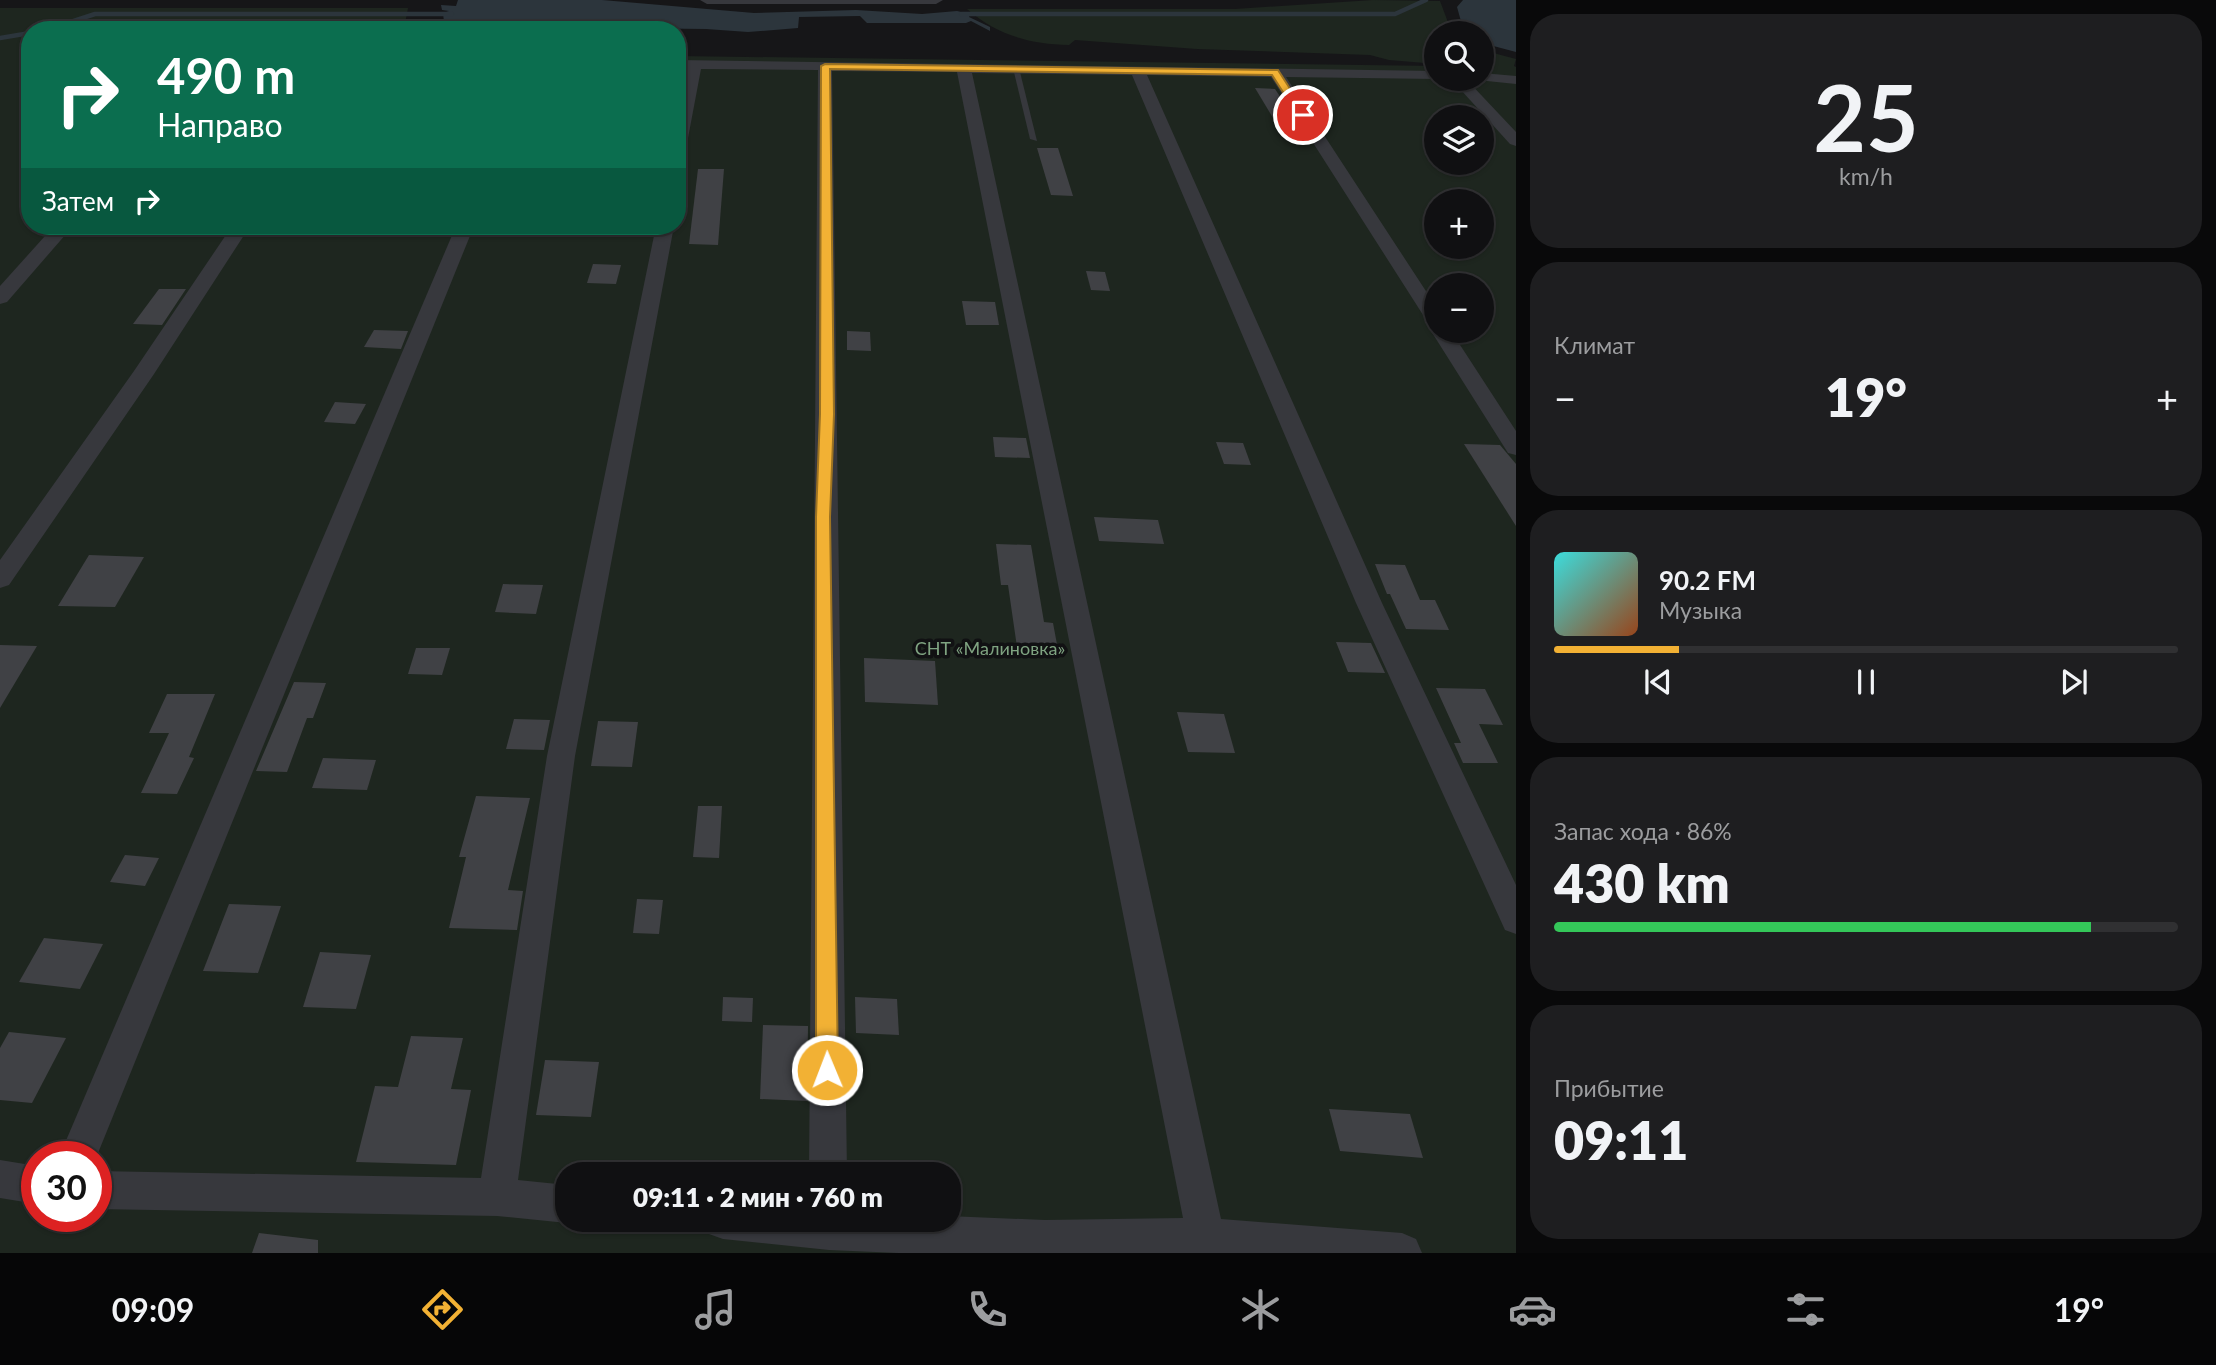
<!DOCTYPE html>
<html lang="ru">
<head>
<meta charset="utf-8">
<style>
  :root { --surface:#101012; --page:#1e1e20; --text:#f1f3f6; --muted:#9c9d9f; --line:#303032; --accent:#f2b134 }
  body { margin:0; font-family:Lato,sans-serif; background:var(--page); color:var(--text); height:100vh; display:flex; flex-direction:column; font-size:26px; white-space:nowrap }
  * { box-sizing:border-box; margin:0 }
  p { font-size:23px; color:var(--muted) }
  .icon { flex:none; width:38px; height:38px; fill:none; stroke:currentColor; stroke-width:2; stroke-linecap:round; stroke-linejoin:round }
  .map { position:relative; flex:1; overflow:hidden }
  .drawer { display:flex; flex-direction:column; gap:14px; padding:14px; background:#09090a; width:700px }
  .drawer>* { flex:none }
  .hud { position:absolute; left:21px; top:21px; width:665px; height:214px; border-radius:28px; box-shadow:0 2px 5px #0004,0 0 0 2px var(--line); background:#0b6e4f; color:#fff; overflow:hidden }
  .tools { position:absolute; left:1424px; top:21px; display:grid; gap:14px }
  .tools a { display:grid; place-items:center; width:70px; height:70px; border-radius:50%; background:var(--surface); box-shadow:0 2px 5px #0004,0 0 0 2px var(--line); font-size:35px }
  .speed { position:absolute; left:21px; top:1141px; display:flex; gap:14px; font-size:35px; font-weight:700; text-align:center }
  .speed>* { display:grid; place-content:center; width:91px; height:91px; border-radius:50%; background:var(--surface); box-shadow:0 2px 5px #0004,0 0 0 2px var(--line); line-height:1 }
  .speed .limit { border:10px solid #d22; background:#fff; color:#111 }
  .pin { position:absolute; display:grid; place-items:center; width:60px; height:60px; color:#fff; margin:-30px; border:4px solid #fff; border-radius:50%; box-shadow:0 2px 7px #0007 }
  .me { position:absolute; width:77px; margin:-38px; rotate:359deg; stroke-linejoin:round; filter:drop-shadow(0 0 5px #0008) }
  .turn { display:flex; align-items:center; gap:24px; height:147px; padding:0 21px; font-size:32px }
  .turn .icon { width:91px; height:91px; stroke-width:2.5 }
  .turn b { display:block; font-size:49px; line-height:60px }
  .then { display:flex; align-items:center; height:66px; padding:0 21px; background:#0003; gap:14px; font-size:26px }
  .big { font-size:52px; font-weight:800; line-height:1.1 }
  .drawer .tile { flex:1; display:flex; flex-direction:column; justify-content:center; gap:10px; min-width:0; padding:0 24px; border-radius:28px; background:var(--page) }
  .drawer .dial { align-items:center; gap:0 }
  .dial b { font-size:91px; line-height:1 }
  .song { display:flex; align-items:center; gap:21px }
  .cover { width:84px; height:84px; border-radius:10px; background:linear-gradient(135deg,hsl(180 70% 55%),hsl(20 70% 35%)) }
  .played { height:7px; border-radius:4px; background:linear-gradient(90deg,var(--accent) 20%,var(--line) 20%) }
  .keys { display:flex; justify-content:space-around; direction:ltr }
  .heat { display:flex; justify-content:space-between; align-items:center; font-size:38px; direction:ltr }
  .charge { height:10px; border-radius:5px; background:linear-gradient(90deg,#34c759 86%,var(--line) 0) }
  .trip { position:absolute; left:555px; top:1162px; width:406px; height:70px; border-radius:28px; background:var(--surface); box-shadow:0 2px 5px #0004,0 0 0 2px var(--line); font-weight:800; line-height:70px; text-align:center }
  .menu { display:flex; height:112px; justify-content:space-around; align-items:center; background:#060607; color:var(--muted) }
  .menu .icon { width:49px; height:49px }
  .menu .active { color:var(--accent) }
  .menu b { font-size:32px; color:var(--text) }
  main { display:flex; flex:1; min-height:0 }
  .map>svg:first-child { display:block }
  .green { fill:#1e261f; fill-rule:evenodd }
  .water { fill:#2c353c }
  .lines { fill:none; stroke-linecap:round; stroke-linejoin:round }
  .stream { stroke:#2c353c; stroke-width:4.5 }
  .building { fill:#404145 }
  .lane { fill:#37383d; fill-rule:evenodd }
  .street { fill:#37383d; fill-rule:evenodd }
  .route { fill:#f2b134; stroke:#9d7322; stroke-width:2 }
  .labels { text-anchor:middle; stroke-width:7; stroke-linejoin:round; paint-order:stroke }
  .park-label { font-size:18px; fill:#7fa381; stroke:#111113 }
</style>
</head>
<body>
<main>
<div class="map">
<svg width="1516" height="1253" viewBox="0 0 1516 1253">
  <rect width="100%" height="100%" fill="#161618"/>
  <g class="green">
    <path d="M1373 0 1440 1 1452 33H1437V64L1389 60 1370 55 1197 49 1075 40 1069 45C1029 44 997 35 967 9H1235Z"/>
    <path d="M0 8H408L404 29 400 30H30V226H677V56L1437 66V79H1482V50L1516 59 1514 66 1516 67V1253H0ZM1437 117H1482V163H1437ZM1437 201H1482V247H1437ZM1437 285H1482V331H1437ZM37 1157H96V1216H37ZM567 1174H948V1220H567Z"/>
  </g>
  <g class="water">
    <polygon points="458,0 602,0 754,13 856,10 922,14 957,11 970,14 969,17 990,27 990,31 971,21 966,23 867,23 860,16 799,17 798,28 748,32 706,29 450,26 444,22 443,13 449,11 442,10 441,5 456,6"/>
    <polygon points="1463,0 1516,0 1516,52 1482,43 1482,33 1464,32 1457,7"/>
  </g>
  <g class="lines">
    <g class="stream">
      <polyline points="961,14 1395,14 1426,0"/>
      <polyline points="46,30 95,14 452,14"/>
      <polyline points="0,38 30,33"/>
    </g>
  </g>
  <g class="building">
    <polygon points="1255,88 1275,89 1298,123 1276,123"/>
    <polygon points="1037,148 1058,148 1073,196 1051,195"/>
    <polygon points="698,169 724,169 718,245 689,244"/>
    <polygon points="593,264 621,265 616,284 587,283"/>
    <polygon points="1086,271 1105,272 1110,291 1091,290"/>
    <polygon points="159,289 186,289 162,325 133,324"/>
    <polygon points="962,301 995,302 999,325 966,325"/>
    <polygon points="374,330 408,331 401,349 364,347"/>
    <polygon points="847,331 870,332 871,351 847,350"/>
    <polygon points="335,402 366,404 355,424 324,422"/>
    <polygon points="993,437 1026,438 1030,458 995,457"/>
    <polygon points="1216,442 1243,443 1251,465 1224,464"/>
    <polygon points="1464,444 1500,445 1516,464 1516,526"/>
    <polygon points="1094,517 1158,520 1164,544 1099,541"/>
    <polygon points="996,544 1031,545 1044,622 1053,623 1059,655 1018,654 1008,585 1001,585"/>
    <polygon points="89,555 144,557 115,607 58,606"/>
    <polygon points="1375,564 1405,565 1420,600 1435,600 1449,630 1406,629 1390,594 1387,594"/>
    <polygon points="503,584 543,585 536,614 495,612"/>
    <polygon points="1336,642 1371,643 1385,673 1348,672"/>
    <polygon points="0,645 37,646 0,708"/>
    <polygon points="416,648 450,648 442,675 408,674"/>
    <polygon points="864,658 935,661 938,705 865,702"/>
    <polygon points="294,682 326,683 313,718 307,718 287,772 256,771"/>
    <polygon points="1436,688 1485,689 1503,725 1479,724 1498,763 1463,763 1454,743 1461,743"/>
    <polygon points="167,694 215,694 189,757 194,758 177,794 141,793 169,733 149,733"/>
    <polygon points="1177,712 1224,714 1235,753 1188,752"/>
    <polygon points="514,719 550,720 544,750 506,749"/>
    <polygon points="598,721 638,722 632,767 591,766"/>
    <polygon points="323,758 376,760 367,790 312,788"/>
    <polygon points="476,796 530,798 508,890 523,891 517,930 449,928 466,857 459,857"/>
    <polygon points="698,806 722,806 719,858 693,857"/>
    <polygon points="125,855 159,858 145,886 110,882"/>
    <polygon points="637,899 663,900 659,934 633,933"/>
    <polygon points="229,904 281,906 258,973 203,971"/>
    <polygon points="44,938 103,944 80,989 19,982"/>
    <polygon points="320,952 371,955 356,1009 303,1007"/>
    <polygon points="723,997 753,998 752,1022 722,1021"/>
    <polygon points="855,997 897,999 899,1035 856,1033"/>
    <polygon points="763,1025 808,1026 807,1101 760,1099"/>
    <polygon points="9,1032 66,1038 32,1103 0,1100 0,1048"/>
    <polygon points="411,1036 463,1038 451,1089 471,1090 456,1165 356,1162 375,1086 398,1087"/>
    <polygon points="545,1060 599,1062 591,1117 536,1115"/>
    <polygon points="1329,1109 1410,1114 1423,1158 1340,1151"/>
    <polygon points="259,1233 318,1240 318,1253 252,1253"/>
  </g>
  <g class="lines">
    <polygon class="lane" points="1016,66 1019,68 1037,141 1030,139 1013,68"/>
    <g class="street">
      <polygon points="700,0 943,0 936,4 707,4"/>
      <polygon points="677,60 1437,71 1437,79 1440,79 1437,79 1286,77 1437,308 1437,331 1451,331 1516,431 1516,455 1508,453 1431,331 1432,329 1271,77 1147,75 1382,603 1516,885 1516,934 1505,930 1356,603 1132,75 972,73 1221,1219 1402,1233 1416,1239 1422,1253 898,1253 829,1250 723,1239 709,1234 704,1220 948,1220 948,1216 1045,1220 1183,1218 957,72 832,71 847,1174 809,1174 818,70 701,69 685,154 677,159 677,114 687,69 677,68"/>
      <polygon points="1482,73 1516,76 1516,84 1477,80 1482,79"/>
      <polygon points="1451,79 1466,79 1516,132 1516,146 1510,144"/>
      <polygon points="54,226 73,226 7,302 0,304 0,286"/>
      <polygon points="232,226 250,226 154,374 9,585 0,588 0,560 134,371"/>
      <polygon points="456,226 474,226 96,1158 59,1157"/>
      <polygon points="656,226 674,226 575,756 518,1180 567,1185 567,1220 575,1220 567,1223 497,1216 96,1209 96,1171 481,1178 547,756"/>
      <polygon points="0,1160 37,1166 37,1204 0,1198"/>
    </g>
  </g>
  <polygon class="route" points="825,64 1275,70 1278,70 1307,115 1299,117 1272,75 830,69 834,414 830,517 838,1070 834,1077 827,1081 819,1077 816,1070 816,517 820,414 821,66"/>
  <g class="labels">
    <g class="park-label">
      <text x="990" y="655">СНТ «Малиновка»</text>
    </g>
  </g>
</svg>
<div class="tools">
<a><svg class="icon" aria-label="search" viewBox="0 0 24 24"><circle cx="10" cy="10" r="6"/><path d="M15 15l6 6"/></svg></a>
<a><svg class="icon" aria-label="layers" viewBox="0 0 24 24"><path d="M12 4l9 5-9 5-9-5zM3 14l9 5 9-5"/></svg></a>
<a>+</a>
<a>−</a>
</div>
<div class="speed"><div class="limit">30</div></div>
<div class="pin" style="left:1303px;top:115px;background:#d93025"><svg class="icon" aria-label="arrive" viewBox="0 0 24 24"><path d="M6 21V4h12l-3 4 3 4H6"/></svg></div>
<svg class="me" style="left:827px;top:1070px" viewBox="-20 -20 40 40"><circle r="17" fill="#f2b134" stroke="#fff" stroke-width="3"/><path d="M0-11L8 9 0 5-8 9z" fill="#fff"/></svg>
<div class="trip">09:11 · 2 мин · 760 m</div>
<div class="hud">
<div class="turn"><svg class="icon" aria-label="right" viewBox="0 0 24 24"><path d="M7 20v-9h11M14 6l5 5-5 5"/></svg><div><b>490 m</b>Направо</div></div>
<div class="then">Затем<svg class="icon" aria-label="right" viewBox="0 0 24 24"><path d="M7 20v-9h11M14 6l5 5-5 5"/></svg></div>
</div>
</div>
<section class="drawer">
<div class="tile dial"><b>25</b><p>km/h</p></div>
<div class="tile"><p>Климат</p>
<div class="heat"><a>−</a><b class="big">19°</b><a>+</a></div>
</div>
<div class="tile">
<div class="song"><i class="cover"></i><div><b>90.2 FM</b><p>Музыка</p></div></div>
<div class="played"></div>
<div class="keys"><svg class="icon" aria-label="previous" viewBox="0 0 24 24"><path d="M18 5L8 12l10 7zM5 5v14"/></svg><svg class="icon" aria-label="pause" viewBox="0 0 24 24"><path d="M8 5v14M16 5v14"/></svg><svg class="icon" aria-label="next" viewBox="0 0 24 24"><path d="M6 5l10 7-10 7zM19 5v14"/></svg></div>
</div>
<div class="tile"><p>Запас хода · 86%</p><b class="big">430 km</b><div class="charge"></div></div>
<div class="tile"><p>Прибытие</p><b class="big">09:11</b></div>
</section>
</main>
<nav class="menu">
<b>09:09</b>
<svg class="icon active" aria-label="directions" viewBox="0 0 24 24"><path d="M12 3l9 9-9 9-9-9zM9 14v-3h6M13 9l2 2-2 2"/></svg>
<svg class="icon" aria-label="music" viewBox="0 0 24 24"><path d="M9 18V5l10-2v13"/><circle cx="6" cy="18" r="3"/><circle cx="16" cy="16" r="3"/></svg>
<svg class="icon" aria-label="phone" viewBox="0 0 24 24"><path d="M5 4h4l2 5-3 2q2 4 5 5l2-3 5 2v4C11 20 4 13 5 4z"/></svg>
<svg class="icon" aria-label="climate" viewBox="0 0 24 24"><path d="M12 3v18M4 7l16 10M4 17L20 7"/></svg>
<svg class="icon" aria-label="car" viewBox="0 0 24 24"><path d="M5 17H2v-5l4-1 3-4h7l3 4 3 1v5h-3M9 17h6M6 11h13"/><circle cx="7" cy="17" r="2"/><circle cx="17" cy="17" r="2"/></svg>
<svg class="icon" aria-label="filters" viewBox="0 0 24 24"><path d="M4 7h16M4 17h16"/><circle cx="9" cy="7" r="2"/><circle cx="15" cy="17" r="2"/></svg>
<b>19°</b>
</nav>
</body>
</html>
